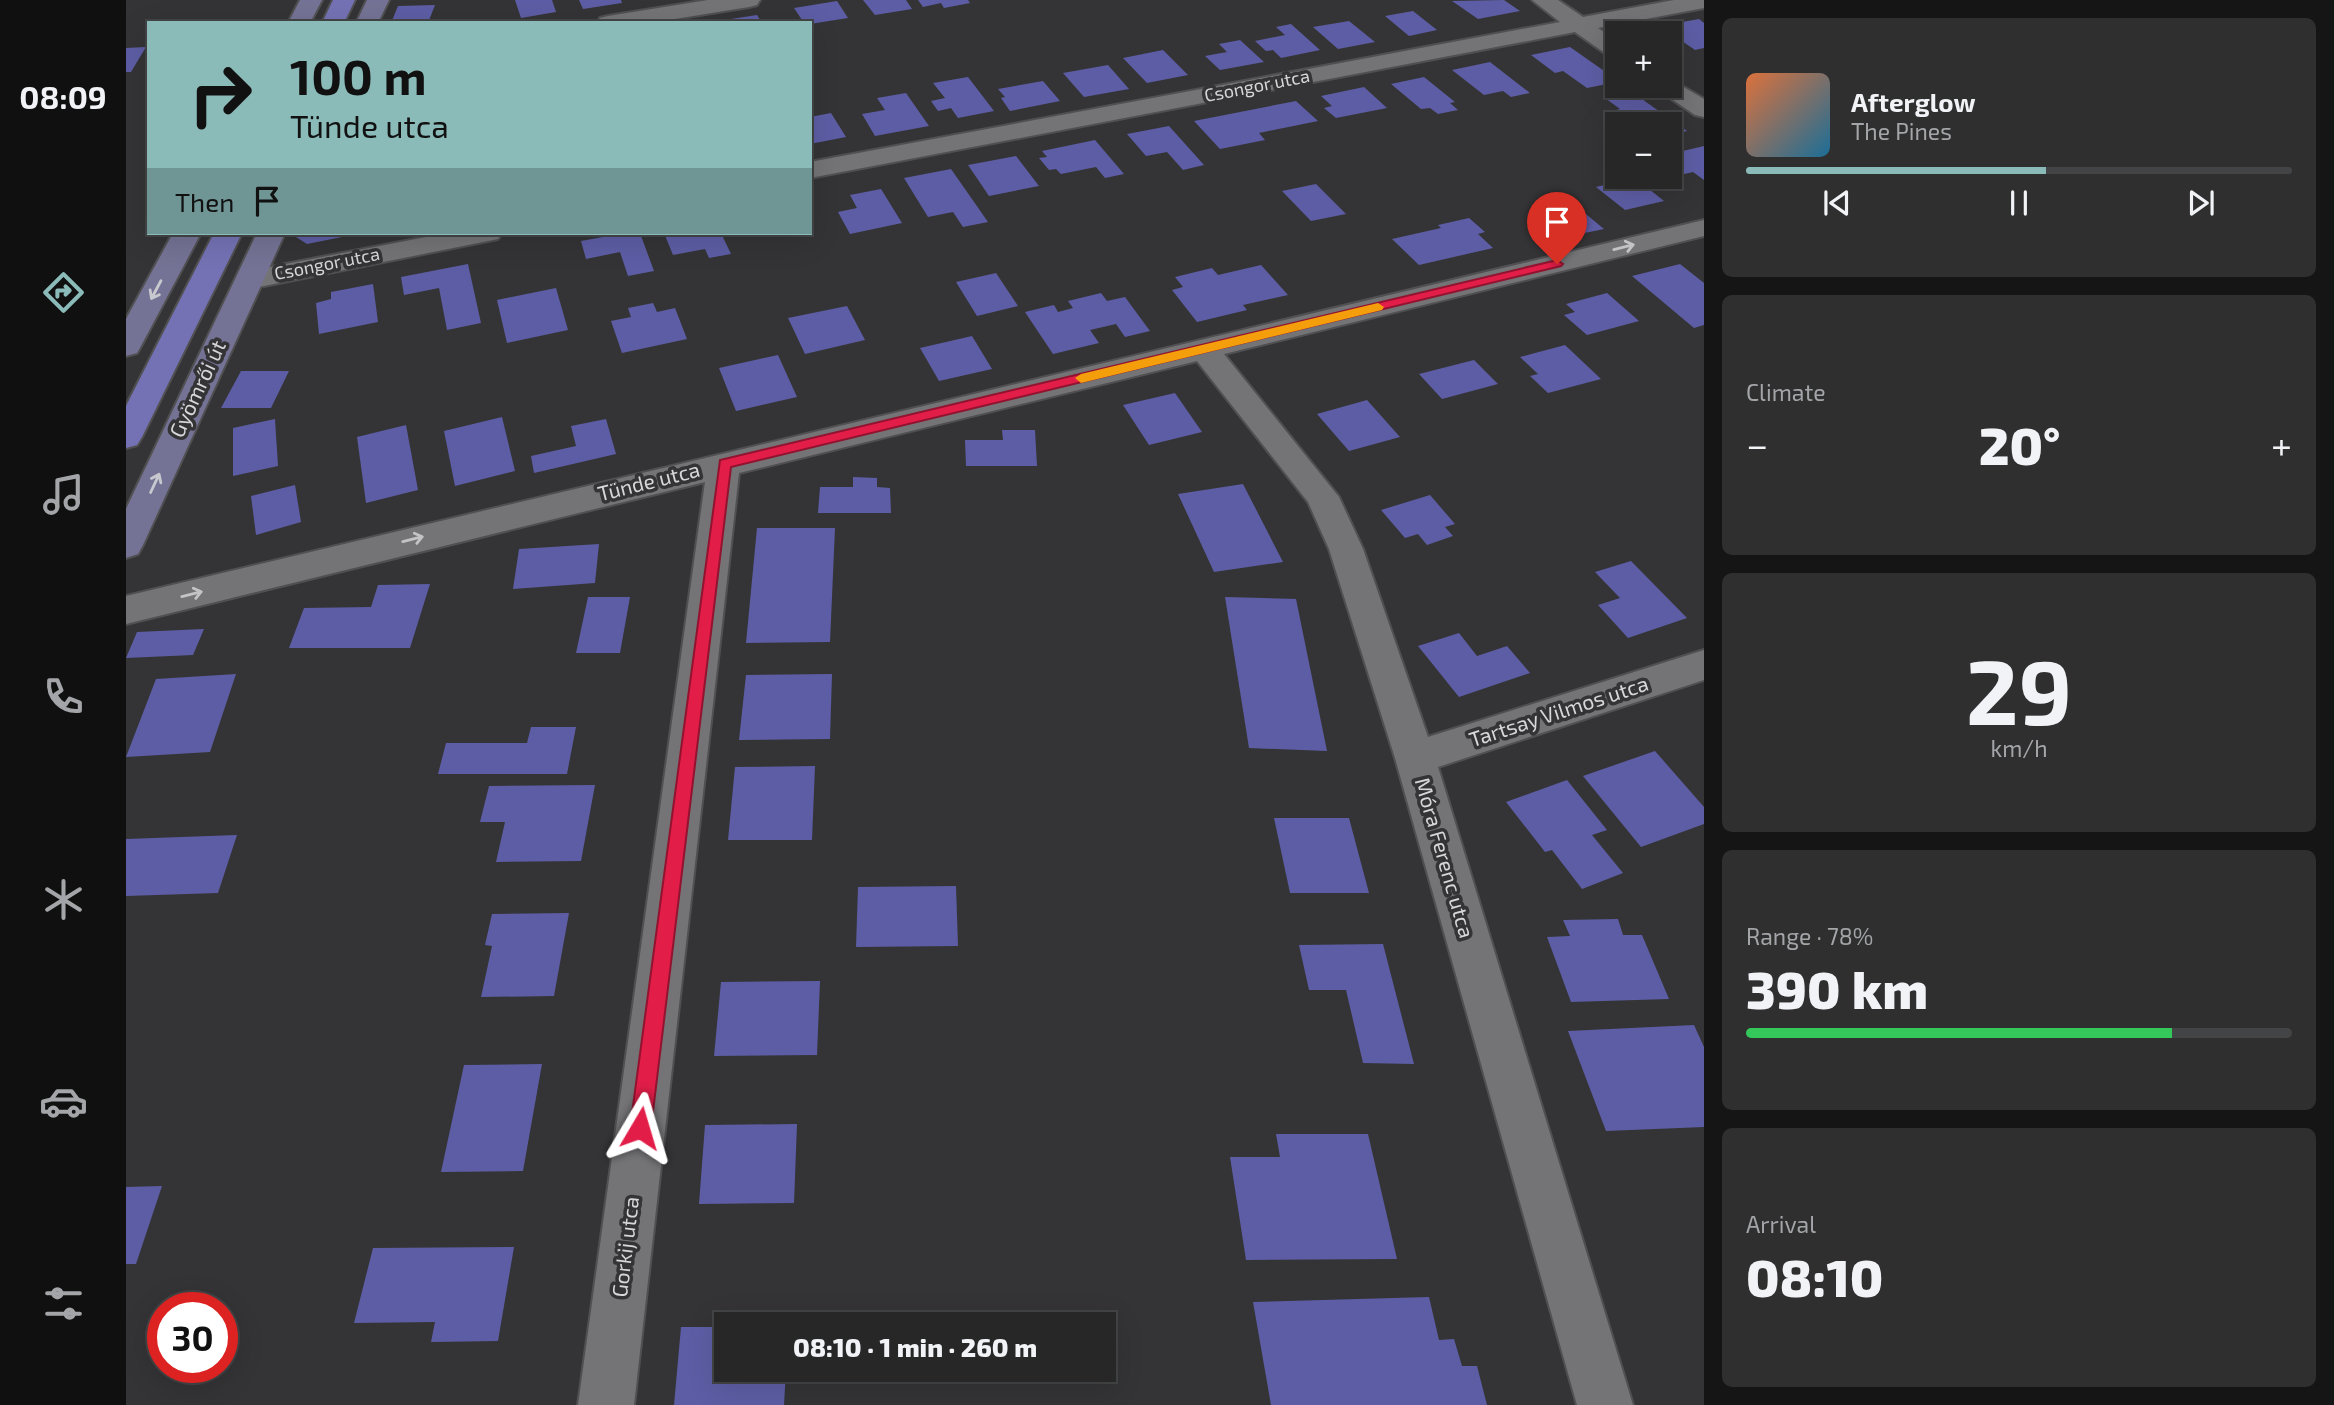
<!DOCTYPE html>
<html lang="en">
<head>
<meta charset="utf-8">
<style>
  :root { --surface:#272728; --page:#2f2f30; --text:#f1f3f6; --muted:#a4a5a8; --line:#434445; --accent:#8bbbb9 }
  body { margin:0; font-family:"Exo 2",sans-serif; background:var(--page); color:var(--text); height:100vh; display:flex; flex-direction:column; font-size:26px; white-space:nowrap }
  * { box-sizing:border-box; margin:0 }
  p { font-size:23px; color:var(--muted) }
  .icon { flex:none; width:38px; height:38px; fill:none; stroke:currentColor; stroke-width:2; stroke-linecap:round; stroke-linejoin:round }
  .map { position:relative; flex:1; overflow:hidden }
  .side { display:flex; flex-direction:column; gap:18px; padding:18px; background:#151516; width:630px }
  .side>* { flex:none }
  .banner { position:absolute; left:21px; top:21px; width:665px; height:214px; border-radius:0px; box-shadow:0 7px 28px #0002,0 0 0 2px var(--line); background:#8bbbb9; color:#111; overflow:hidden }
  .controls { position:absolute; left:1479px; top:21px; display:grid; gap:14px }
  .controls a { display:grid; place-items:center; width:77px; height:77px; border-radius:0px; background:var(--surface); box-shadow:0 7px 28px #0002,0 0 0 2px var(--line); font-size:35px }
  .speed { position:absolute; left:21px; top:1292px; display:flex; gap:14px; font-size:35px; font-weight:700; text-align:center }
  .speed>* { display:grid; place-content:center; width:91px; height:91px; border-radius:50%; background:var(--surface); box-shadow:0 7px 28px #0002,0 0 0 2px var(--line); line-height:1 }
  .speed .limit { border:10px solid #d22; background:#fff; color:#111 }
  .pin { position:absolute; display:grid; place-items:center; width:60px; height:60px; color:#fff; margin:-72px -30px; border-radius:50% 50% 50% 0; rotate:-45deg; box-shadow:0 0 7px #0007 }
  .pin .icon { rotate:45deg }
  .me { position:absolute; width:77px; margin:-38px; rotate:7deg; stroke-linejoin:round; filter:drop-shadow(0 0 5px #0008) }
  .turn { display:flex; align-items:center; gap:24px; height:147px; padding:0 28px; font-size:32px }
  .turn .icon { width:91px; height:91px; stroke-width:2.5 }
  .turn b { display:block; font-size:49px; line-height:60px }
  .then { display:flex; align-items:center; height:66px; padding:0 28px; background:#0003; gap:14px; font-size:26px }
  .big { font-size:52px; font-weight:800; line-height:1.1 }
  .side .card { flex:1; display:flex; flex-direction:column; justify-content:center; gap:10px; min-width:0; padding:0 24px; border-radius:10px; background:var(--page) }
  .side .dial { align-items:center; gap:0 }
  .dial b { font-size:91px; line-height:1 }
  .song { display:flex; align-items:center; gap:21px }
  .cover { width:84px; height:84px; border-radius:10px; background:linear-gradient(135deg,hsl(20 70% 55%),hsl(200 70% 35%)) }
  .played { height:7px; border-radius:4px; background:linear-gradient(90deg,var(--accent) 55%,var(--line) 55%) }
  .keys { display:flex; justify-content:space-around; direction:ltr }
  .heat { display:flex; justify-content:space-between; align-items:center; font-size:38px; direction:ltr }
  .charge { height:10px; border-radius:5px; background:linear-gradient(90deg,#34c759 78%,var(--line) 0) }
  .trip { position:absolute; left:588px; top:1312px; width:402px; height:70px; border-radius:0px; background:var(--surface); box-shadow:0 7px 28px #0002,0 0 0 2px var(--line); font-weight:800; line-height:70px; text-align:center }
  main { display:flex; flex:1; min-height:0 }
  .tabs { display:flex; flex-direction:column; width:126px; justify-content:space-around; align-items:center; background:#101010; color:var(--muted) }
  .tabs .icon { width:49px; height:49px }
  .tabs .selected { color:var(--accent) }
  .tabs b { font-size:32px; color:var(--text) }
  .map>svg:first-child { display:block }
  .building { fill:#5d5da5 }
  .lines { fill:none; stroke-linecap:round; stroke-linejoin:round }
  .street-casing { stroke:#505052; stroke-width:4 }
  .secondary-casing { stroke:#505052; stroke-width:4 }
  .primary-casing { stroke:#505052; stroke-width:4 }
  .street { fill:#747477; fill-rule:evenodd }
  .secondary { fill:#747395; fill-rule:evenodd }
  .primary { fill:#7472b4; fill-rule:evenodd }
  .oneway { stroke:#c3c3c5 }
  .oneway2 { stroke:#c8c8cf }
  .route { fill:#e11d48; stroke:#92132f; stroke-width:2 }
  .slow { fill:#f59e0b }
  .labels { text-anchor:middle; stroke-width:7; stroke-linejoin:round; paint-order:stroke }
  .far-street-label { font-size:18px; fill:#d7d7d9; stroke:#343436 }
  .street-label { font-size:21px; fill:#d7d7d9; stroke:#343436 }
</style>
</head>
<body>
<main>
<nav class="tabs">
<b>08:09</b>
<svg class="icon selected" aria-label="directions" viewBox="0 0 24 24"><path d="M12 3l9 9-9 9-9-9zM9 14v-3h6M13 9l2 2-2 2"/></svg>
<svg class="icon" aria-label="music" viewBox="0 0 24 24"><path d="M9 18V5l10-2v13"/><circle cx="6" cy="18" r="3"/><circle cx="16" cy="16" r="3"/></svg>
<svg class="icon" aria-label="phone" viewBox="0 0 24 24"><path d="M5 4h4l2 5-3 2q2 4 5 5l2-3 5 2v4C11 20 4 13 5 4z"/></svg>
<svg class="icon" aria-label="climate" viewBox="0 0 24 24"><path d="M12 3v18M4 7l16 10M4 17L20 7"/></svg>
<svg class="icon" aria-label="car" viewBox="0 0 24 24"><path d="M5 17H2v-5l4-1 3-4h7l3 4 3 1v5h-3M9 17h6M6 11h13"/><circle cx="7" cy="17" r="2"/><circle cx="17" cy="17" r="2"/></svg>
<svg class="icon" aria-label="filters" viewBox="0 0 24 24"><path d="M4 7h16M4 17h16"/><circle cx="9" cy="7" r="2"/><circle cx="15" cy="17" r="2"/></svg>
</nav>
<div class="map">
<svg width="1578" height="1405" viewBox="0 0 1578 1405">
  <rect width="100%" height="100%" fill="#343436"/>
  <g class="building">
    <polygon points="389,0 426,0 430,12 395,18"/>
    <polygon points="453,0 495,0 496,3 457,9"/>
    <polygon points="737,0 780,0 786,9 749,15"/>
    <polygon points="792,0 842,0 844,3 818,8 815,3 797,7"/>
    <polygon points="1378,0 1394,11 1352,19 1326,1"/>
    <polygon points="711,1 722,18 684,24 678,23 668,8"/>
    <polygon points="309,5 302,23 265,23 272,6"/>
    <polygon points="1287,11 1311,30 1283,36 1259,16"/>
    <polygon points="631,15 636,23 592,23 592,21"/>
    <polygon points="1573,19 1578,23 1578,48 1569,50 1534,26"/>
    <polygon points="1223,21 1249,42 1212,49 1187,27"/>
    <polygon points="1165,24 1194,50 1155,58 1147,50 1140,51 1129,41 1159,35 1150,27"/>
    <polygon points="1114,40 1138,62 1094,70 1079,56 1101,52 1093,44"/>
    <polygon points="20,47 5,72 0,72 0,48"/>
    <polygon points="1444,47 1491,80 1491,82 1461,88 1437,71 1429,73 1405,55"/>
    <polygon points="1037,50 1062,75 1021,83 997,58"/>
    <polygon points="1364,62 1404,93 1385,97 1377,91 1358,95 1326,70"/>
    <polygon points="982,65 1003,89 958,97 937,73"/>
    <polygon points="842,77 868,111 832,118 825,108 812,111 805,101 819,98 807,83"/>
    <polygon points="1298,77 1329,102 1324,103 1332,110 1312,114 1304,108 1295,109 1265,84"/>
    <polygon points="917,81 934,101 884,111 875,98 879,97 872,89"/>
    <polygon points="1238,87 1261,108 1210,118 1198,108 1206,106 1195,96"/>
    <polygon points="1506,92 1561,131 1544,135 1544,124 1505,124 1486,111 1494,109 1479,98"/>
    <polygon points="780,93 803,126 749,136 736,114 759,110 751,98"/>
    <polygon points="1170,101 1192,121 1133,133 1139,140 1094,149 1068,121"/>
    <polygon points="705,113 720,137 684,144 684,117"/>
    <polygon points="1043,126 1078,165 1057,170 1041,152 1020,156 1001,134"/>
    <polygon points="969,140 998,174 979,178 970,167 935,174 930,169 923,170 913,158 921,157 916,151"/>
    <polygon points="1578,146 1578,180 1567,172 1554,175 1544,167 1544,154"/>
    <polygon points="890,156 913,186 863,196 842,165"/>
    <polygon points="825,169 862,222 837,227 827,212 802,217 778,178"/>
    <polygon points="1509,178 1538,201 1499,210 1470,187"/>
    <polygon points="1190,184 1220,214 1185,221 1156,191"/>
    <polygon points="755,189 776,223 724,234 712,212 731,208 724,195"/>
    <polygon points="1449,205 1478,229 1444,236 1416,212"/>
    <polygon points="1343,218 1359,232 1352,234 1367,248 1293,265 1266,239 1315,228 1312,225"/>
    <polygon points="172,233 230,233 231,234 181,244 170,237"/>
    <polygon points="499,233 514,233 528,271 502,276 494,252 460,259 455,241"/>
    <polygon points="538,233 595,233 605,254 583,258 579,249 547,255"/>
    <polygon points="342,264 355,323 321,330 313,288 278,295 275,277"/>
    <polygon points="1554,264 1578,283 1578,325 1568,328 1506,276"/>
    <polygon points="1135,265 1162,295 1117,305 1121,310 1071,322 1046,290 1057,287 1049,277 1086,268 1092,275"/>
    <polygon points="870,273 892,306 851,316 830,282"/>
    <polygon points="247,284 252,322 193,334 190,303 205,299 205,292"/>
    <polygon points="430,288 442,330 381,343 371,300"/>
    <polygon points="975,293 981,301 999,297 1024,331 999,337 990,324 964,330 973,343 927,354 899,312 928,305 932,312 947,308 942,301"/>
    <polygon points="1481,293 1513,321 1461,335 1438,315 1449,312 1440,304"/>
    <polygon points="527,303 531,312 549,308 561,339 496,353 485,321 505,317 502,308"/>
    <polygon points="721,306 739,340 679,354 662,318"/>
    <polygon points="846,336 866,369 813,381 794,348"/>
    <polygon points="1439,345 1475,379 1422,393 1404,376 1412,374 1394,357"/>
    <polygon points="652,355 671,397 610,411 593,368"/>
    <polygon points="1348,360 1372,384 1316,399 1293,374"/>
    <polygon points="115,371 163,371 145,408 95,408"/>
    <polygon points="1049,393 1076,432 1023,445 997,405"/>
    <polygon points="1241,400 1274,437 1223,451 1191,414"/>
    <polygon points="376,417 389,471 329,486 318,431"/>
    <polygon points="149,419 152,466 107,476 107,428"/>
    <polygon points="480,419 490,454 408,473 405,456 450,446 445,426"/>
    <polygon points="280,425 292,490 240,503 231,437"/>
    <polygon points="876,430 909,430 911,466 840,466 839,440 877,440"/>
    <polygon points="727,477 751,478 751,487 764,488 765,513 692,513 694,487 727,487"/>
    <polygon points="1117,484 1157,562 1088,572 1052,494"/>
    <polygon points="169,485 175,522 130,535 125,496"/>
    <polygon points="1304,495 1329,524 1319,527 1327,536 1301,545 1292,534 1279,538 1255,510"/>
    <polygon points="631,528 709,528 704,642 620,643"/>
    <polygon points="473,544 469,583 387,589 393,549"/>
    <polygon points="1505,561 1561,618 1502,638 1472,605 1494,598 1469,572"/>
    <polygon points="304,584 284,648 163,648 178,608 245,607 252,585"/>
    <polygon points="462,597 504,597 494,653 450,653"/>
    <polygon points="1099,597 1170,599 1201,751 1123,748"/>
    <polygon points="78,629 67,655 0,658 11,632"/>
    <polygon points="1333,633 1351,656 1381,646 1404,673 1333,697 1292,646"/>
    <polygon points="110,674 84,752 0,757 30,679"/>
    <polygon points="706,674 704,739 613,740 620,675"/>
    <polygon points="405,727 450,727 441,774 312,774 320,743 401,743"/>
    <polygon points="1529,751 1578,807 1578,824 1515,847 1457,776"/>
    <polygon points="689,766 686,840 602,840 609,767"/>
    <polygon points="1441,780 1481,830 1466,835 1497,873 1456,889 1426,850 1419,852 1380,802"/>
    <polygon points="469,785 455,861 370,862 379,822 354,822 363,786"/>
    <polygon points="1148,818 1223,818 1243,893 1164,893"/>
    <polygon points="111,835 92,893 0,896 0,839"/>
    <polygon points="830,886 832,946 730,947 732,887"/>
    <polygon points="443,913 428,996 355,997 366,946 359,945 366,914"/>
    <polygon points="1492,919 1497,935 1516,935 1543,999 1445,1002 1421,937 1444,936 1437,920"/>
    <polygon points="1257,944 1288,1064 1237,1063 1220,990 1183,990 1173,945"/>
    <polygon points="694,981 691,1055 588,1056 595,982"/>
    <polygon points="1568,1025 1578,1047 1578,1127 1480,1131 1442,1031"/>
    <polygon points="416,1064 397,1171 315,1172 338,1065"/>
    <polygon points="671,1124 668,1203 573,1204 579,1125"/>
    <polygon points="1150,1134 1242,1134 1271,1259 1120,1260 1104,1157 1154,1157"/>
    <polygon points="36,1186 10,1264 0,1264 0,1187"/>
    <polygon points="388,1247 372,1341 305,1342 309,1322 228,1323 247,1248"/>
    <polygon points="1303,1297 1313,1340 1328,1339 1336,1366 1351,1366 1361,1405 1145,1405 1127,1302"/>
    <polygon points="555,1327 600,1327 600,1370 660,1370 658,1405 548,1405"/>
  </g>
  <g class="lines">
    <g class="street-casing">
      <g id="street">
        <polygon points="582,0 634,0 631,5 623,7 524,23 471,23 474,18 482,16"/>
        <polygon points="1406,0 1432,0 1457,17 1548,0 1578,0 1578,8 1472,28 1491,41 1491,58 1483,56 1449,32 684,178 684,162 1434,22"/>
        <polygon points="1544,79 1578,99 1578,117 1569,115 1534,91 1530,86 1544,86"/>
        <polygon points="1578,220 1578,236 1098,354 1213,497 1237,549 1302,737 1578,650 1578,680 1312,767 1507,1405 1451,1405 1269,758 1203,549 1182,502 1071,361 613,473 508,1405 452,1405 579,482 0,624 0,596"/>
        <polygon points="321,233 376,233 372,239 362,241 123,289 113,286 109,280 113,274 123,271"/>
      </g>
    </g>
    <g class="secondary-casing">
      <g id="secondary">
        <polygon points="174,0 196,0 184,23 162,23"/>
        <polygon points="241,0 263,0 252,23 230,23"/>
        <polygon points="47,233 75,233 15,346 11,353 0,356 0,319"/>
        <polygon points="131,233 159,233 17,545 12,554 0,558 0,509"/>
      </g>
    </g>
    <g class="primary-casing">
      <g id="primary">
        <polygon points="207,0 229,0 218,23 196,23"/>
        <polygon points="88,233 116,233 16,437 11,445 0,448 0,406"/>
      </g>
    </g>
    <use href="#street" class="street"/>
    <use href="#secondary" class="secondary"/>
    <use href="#primary" class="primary"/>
  </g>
  <defs><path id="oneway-shaft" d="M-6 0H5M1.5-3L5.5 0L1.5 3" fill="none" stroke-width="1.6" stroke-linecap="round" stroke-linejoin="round" transform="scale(1.75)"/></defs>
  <g class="oneway">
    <use href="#oneway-shaft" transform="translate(1498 247) rotate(-14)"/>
    <use href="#oneway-shaft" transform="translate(287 539) rotate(-14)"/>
    <use href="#oneway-shaft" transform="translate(66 594) rotate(-14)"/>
  </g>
  <g class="oneway2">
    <use href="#oneway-shaft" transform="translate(30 290) rotate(118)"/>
    <use href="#oneway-shaft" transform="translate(29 483) rotate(-65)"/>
  </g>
  <polygon class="route" points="1431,260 1437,264 1435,266 605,467 525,1128 522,1135 514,1138 507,1135 504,1128 594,460"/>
  <polygon class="slow" points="1252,303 1258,307 1256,310 955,383 949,378 955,374"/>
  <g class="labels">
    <g class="far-street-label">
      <text transform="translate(1131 86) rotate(-11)" y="6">Csongor utca</text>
      <text transform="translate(201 264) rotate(-11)" y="6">Csongor utca</text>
    </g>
    <g class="street-label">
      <text transform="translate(72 389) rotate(-65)" y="7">Gyömrői út</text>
      <text transform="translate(523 482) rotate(-14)" y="7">Tünde utca</text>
      <text transform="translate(1433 712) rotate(-18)" y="7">Tartsay Vilmos utca</text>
      <text transform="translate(1318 858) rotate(74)" y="7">Móra Ferenc utca</text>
      <text transform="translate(500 1247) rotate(-83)" y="7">Gorkij utca</text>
    </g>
  </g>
</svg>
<div class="controls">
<a>+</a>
<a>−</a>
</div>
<div class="speed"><div class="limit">30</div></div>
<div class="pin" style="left:1431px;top:264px;background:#d93025"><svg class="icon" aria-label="arrive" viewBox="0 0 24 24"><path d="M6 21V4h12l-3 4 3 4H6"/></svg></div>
<svg class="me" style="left:514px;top:1128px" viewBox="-20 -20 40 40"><path d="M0-17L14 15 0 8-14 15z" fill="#e11d48" stroke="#fff" stroke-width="4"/></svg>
<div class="trip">08:10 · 1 min · 260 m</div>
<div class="banner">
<div class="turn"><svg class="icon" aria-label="right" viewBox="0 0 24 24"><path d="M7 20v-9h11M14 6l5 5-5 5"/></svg><div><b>100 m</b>Tünde utca</div></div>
<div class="then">Then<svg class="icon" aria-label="arrive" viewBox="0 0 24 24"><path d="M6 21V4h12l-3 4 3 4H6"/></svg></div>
</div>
</div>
<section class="side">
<div class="card">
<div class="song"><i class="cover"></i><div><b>Afterglow</b><p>The Pines</p></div></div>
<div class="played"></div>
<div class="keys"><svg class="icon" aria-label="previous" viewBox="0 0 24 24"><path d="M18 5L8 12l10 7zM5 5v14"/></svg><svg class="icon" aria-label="pause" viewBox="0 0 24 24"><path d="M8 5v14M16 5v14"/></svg><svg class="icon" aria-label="next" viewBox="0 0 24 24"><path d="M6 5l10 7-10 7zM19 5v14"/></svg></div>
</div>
<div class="card"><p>Climate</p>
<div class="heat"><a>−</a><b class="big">20°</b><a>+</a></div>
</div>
<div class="card dial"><b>29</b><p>km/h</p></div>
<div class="card"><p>Range · 78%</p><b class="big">390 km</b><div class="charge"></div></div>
<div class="card"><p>Arrival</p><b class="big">08:10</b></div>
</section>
</main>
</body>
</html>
